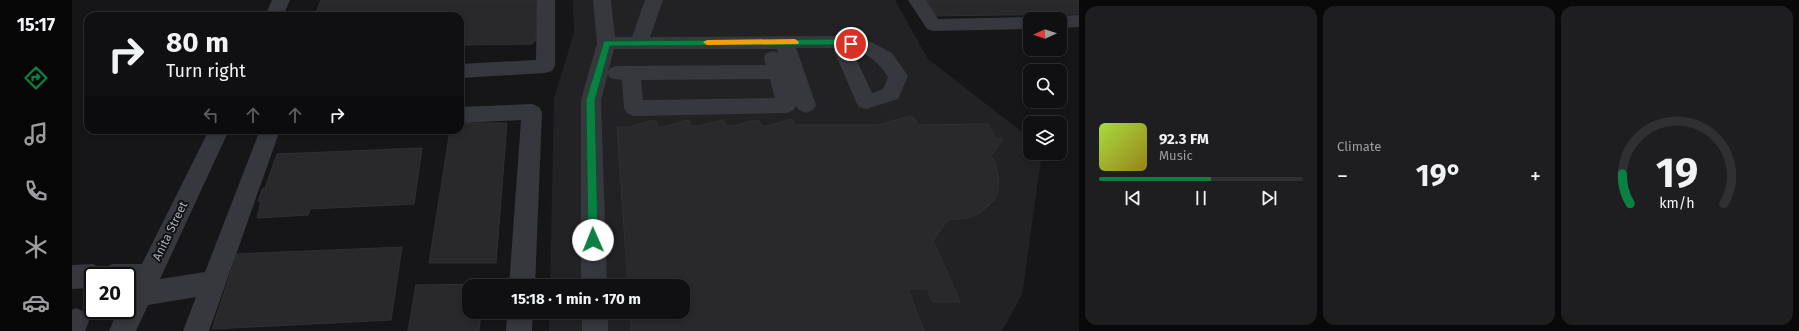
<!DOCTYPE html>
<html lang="en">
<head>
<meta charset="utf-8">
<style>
  :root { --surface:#101012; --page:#1e1e20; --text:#f1f3f6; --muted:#9c9d9f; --line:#303032; --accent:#0b8043 }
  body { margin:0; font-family:"Fira Sans",sans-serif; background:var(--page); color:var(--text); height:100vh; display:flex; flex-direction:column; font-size:15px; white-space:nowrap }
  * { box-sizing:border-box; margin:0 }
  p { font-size:13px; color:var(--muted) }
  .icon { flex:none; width:22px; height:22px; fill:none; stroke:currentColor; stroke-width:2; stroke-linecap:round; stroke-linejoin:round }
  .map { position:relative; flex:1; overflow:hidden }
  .sheet { display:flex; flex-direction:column; gap:6px; padding:6px; background:#09090a; width:720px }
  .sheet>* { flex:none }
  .banner { position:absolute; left:12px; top:12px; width:380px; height:122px; border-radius:12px; box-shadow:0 2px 6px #0003,0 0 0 1px var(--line); background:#101012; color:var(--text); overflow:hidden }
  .needle { width:26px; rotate:267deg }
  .controls { position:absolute; left:951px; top:12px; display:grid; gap:8px }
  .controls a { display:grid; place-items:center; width:44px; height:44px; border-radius:8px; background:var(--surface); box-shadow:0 2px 6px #0003,0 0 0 1px var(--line); font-size:20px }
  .speed { position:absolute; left:12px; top:267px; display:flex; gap:8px; font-size:20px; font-weight:700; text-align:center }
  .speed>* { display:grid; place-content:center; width:52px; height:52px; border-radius:50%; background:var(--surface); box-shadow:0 2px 6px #0003,0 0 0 1px var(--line); line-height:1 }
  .speed .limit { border:2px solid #111; border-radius:6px; background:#fff; color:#111 }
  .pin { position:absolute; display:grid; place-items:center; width:34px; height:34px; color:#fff; margin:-17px; border:2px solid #fff; border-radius:50%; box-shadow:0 1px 4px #0007 }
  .me { position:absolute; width:44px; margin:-22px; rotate:359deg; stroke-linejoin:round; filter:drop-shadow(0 0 3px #0008) }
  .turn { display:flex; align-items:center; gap:14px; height:84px; padding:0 16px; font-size:18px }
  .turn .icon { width:52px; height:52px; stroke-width:2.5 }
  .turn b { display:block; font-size:28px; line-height:34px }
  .lanes { display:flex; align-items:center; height:38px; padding:0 16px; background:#0003; justify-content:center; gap:20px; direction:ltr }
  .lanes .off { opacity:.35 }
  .big { font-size:30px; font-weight:700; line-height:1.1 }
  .sheet .card { flex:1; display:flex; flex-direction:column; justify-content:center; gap:6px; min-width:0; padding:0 14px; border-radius:12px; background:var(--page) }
  .sheet .dial { align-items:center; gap:0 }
  .dial svg { height:104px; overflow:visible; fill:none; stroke:var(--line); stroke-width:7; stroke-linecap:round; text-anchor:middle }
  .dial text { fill:var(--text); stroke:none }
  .song { display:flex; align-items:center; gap:12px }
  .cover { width:48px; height:48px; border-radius:6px; background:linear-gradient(135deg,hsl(80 70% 55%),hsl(50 70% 35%)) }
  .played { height:4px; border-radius:2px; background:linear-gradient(90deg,var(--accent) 55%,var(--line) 55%) }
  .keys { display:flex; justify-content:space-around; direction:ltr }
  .heat { display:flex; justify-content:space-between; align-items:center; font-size:22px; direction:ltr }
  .sheet .tiles { flex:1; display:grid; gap:6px; grid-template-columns:repeat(3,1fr) }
  .trip { position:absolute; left:390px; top:279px; width:228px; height:40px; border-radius:12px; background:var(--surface); box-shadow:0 2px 6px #0003,0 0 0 1px var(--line); font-weight:700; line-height:40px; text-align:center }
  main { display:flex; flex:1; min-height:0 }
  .tabs { display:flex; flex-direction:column; width:72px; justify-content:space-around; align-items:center; background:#060607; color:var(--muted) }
  .tabs .icon { width:28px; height:28px }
  .tabs .selected { color:var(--accent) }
  .tabs b { font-size:18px; color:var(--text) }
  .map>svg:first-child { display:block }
  .built { fill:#222225 }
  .building { fill:#29292c; stroke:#303034 }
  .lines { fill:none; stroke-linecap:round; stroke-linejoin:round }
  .minor { fill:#37383d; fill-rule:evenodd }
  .route { fill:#0b8043; stroke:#07532c }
  .slow { fill:#f59e0b }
  .labels { text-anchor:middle; stroke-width:4; stroke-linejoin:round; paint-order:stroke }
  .street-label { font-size:12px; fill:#a8adb8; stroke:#111113 }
</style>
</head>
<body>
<main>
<nav class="tabs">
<b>15:17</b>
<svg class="icon selected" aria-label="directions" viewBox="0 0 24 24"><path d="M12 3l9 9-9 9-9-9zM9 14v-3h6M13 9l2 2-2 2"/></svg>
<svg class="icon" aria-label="music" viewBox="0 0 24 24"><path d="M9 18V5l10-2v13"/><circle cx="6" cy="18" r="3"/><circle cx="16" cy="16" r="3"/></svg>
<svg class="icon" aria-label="phone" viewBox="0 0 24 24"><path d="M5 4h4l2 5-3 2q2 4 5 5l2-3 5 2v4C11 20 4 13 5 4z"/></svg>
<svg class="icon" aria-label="climate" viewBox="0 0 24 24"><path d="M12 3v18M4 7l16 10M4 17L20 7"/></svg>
<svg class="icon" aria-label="car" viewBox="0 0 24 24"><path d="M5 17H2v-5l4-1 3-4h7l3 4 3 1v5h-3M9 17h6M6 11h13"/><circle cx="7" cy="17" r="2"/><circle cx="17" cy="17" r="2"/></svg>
</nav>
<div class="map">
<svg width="1007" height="331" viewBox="0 0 1007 331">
  <rect width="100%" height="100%" fill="#161618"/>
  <polygon class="built" points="501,0 823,0 856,59 958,138 958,153 970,153 950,295 930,331 477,331 477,312 611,312 611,286 478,286 482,98 502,33"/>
  <g class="building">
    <polygon points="249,0 465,0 464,40 460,44 388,45 388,16 243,16"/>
    <polygon points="850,0 1007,0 1007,14 860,16"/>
    <polygon points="838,116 843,119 846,125 916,124 924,139 931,139 919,156 923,162 927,182 926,192 921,201 914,208 905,214 896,218 876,220 861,240 888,302 861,302 855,289 836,289 852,331 559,331 558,312 611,312 611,286 556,286 545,127 557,127 581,120 585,122 585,127 592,127 616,120 618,121 619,126 626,126 651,120 654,126 662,126 684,120 687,121 689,126 695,126 720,119 723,125 807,125"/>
    <polygon points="388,123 435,123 424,263 357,263 378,130 388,130"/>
    <polygon points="350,148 342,204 238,209 236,215 185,218 189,201 186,201 190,189 193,188 205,154"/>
    <polygon points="330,247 319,320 140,329 165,254"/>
    <polygon points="411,284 411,286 397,286 397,312 409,312 407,331 336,331 344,285"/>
  </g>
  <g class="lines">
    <g class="minor">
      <polygon points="200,0 218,0 211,16 193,16"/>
      <polygon points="465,0 483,0 483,66 480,71 473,73 388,78 388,64 464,60"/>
      <path d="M521 0H539L543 37H560L573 0H591L578 37 767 36 799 42 820 53 836 76 826 99 794 109 787 107 784 102 761 48H724L744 105 741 110 734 113 727 110 724 106 722 110 715 113 562 116 555 113 552 108 550 80 538 78 536 74 529 100 535 286H509V100L525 43ZM542 49H705L706 53 701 51 694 53 692 58 694 65 545 66 538 68 536 72ZM780 50C797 53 807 63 816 77L811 89 800 93ZM698 79 703 98 571 100 569 80Z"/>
      <polygon points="836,0 854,0 866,19 958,17 964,19 958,19 958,29 861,31 855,29"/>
      <polygon points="1007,15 1007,27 988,28 988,19 981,19 988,16"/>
      <polygon points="460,104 467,107 470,112 463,286 437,286 449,120 388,123 388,107"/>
      <polygon points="137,130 157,130 88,279 133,272 188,130 208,130 137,331 111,331 124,297 76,305 64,331 37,331 46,310 55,310 55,293 58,287 55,287 55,276 21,276 21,288 0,289 0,265 21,264 30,269 40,264 70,264"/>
      <polygon points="4,308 13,312 17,321 13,331 0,331 0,310"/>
      <polygon points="435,312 461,312 460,331 434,331"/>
      <rect x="510" y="312" width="26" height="19"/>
    </g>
  </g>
  <polygon class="route" points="767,39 782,42 783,44 779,47 767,45 538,46 523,100 526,240 525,243 521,244 518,243 516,240 514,100 532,41"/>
  <polygon class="slow" points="723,39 727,42 726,44 635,45 631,42 635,40"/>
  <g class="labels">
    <g class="street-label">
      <text transform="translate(98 231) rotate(-64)" y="4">Anita Street</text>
    </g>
  </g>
</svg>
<div class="controls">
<a><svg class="needle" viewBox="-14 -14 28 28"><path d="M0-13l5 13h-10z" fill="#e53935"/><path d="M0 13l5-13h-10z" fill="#9c9d9f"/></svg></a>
<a><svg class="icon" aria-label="search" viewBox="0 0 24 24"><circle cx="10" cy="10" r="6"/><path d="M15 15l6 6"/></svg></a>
<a><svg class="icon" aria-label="layers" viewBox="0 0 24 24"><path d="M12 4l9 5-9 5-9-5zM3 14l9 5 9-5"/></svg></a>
</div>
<div class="speed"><div class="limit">20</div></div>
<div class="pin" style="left:779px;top:44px;background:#d93025"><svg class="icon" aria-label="arrive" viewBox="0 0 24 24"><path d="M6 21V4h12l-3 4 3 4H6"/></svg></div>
<svg class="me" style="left:521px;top:240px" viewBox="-20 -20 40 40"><circle r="19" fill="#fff"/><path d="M0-13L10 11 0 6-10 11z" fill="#0b8043"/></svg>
<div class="trip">15:18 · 1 min · 170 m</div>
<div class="banner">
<div class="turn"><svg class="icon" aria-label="right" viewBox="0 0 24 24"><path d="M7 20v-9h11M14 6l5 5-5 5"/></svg><div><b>80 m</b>Turn right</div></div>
<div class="lanes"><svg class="icon off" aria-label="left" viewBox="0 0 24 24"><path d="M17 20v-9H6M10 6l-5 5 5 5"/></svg><svg class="icon off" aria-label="ahead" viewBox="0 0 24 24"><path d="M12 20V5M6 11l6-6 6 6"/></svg><svg class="icon off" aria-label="ahead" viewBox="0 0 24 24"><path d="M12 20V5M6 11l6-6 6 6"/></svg><svg class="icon" aria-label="right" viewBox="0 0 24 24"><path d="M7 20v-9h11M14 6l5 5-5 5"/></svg></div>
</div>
</div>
<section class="sheet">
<div class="tiles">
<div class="card">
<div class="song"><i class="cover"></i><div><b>92.3 FM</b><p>Music</p></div></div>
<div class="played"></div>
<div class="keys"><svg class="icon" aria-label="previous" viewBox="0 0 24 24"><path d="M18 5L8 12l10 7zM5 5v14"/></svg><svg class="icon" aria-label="pause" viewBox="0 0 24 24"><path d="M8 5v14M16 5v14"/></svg><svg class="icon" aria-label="next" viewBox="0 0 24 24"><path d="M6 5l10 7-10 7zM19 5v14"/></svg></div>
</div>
<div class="card"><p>Climate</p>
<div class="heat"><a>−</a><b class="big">19°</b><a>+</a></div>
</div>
<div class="card dial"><svg viewBox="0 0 100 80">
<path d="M14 69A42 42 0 1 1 86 69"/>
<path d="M14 69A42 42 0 0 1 8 46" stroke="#0b8043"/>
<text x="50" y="56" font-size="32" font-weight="700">19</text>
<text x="50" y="72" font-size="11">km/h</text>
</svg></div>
</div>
</section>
</main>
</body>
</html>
